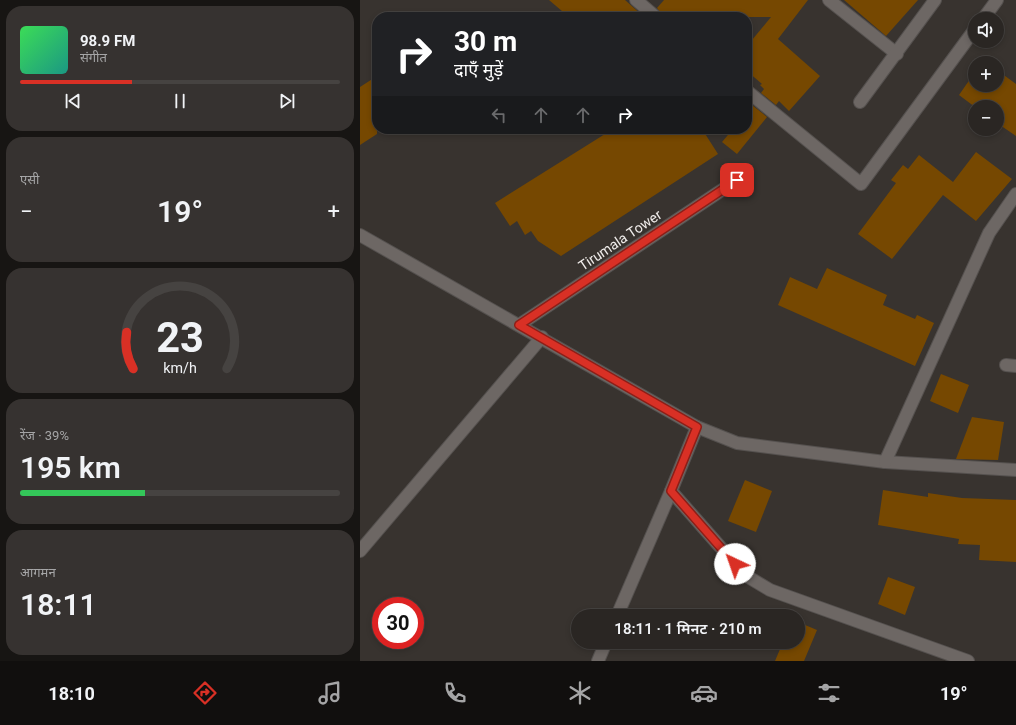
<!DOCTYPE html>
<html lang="hi">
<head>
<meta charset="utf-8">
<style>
  :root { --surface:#2a2623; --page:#363230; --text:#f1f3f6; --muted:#a5a5a6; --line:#464341; --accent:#d93025 }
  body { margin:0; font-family:Roboto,"Noto Sans Devanagari",sans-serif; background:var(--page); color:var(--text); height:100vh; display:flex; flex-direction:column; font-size:15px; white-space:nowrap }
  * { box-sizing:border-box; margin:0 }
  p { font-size:13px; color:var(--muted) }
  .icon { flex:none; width:22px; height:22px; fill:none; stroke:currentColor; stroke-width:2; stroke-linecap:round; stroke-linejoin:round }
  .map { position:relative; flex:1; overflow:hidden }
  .panel { display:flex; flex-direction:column; gap:6px; padding:6px; background:#171513; width:360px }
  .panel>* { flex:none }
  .guide { position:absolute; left:12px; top:12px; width:380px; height:122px; border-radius:16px; box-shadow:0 2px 6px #0003,0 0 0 1px var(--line); background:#202124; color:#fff; overflow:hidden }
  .controls { position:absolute; left:608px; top:12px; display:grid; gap:8px }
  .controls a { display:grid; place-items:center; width:36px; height:36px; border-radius:50%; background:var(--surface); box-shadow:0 2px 6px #0003,0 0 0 1px var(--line); font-size:20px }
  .speed { position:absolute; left:12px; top:597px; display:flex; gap:8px; font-size:20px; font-weight:700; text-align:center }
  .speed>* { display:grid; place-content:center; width:52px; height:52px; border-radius:50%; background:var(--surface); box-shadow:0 2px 6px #0003,0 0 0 1px var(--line); line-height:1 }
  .speed .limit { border:6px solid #d22; background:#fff; color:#111 }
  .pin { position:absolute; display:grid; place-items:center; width:34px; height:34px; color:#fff; margin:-17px; border-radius:8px; box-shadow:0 2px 6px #0006 }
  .me { position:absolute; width:44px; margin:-22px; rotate:318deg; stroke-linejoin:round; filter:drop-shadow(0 0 3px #0008) }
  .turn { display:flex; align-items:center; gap:14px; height:84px; padding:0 16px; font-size:18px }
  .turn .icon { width:52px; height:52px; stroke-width:2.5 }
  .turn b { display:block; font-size:28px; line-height:34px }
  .lanes { display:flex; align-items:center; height:38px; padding:0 16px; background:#0003; justify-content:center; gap:20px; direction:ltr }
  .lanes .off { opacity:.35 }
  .big { font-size:30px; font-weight:600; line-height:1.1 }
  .panel .widget { flex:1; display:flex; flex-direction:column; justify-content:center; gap:6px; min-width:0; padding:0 14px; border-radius:16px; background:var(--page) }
  .panel .dial { align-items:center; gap:0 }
  .dial svg { height:104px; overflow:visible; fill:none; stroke:var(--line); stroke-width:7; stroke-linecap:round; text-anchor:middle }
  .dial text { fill:var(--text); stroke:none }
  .song { display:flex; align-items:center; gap:12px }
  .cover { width:48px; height:48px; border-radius:6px; background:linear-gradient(135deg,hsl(130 70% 55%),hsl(170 70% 35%)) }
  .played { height:4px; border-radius:2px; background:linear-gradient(90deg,var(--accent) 35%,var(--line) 35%) }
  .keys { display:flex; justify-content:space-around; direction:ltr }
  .heat { display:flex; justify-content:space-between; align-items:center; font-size:22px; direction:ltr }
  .charge { height:6px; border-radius:3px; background:linear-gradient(90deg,#34c759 39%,var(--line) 0) }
  .trip { position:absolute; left:211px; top:609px; width:234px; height:40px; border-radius:20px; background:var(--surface); box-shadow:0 2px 6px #0003,0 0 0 1px var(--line); font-weight:600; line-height:40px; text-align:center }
  .dock { display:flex; height:64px; justify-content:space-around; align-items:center; background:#110f0e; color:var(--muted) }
  .dock .icon { width:28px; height:28px }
  .dock .current { color:var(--accent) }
  .dock b { font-size:18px; color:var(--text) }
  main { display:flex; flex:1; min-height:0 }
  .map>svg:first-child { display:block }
  .building { fill:#764801 }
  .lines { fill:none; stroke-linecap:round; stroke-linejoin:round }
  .minor-casing { stroke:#55514f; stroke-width:14 }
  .minor { stroke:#6d6764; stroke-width:12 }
  .route-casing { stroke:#8d1f18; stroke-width:10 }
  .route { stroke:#d93025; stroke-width:7 }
  .labels { text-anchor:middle; stroke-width:3; stroke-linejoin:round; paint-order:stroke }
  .street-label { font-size:14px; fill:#f0edeb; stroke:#38332f }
</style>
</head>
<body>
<main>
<section class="panel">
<div class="widget">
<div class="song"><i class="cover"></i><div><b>98.9 FM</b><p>संगीत</p></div></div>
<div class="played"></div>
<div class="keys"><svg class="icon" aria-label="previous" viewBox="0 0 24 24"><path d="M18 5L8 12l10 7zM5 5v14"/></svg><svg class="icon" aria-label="pause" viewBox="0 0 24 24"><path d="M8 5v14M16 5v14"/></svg><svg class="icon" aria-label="next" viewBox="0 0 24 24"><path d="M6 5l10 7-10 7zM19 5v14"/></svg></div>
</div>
<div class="widget"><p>एसी</p>
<div class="heat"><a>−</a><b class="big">19°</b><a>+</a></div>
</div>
<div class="widget dial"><svg viewBox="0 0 100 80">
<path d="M14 69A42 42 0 1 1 86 69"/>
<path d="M14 69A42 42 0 0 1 9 41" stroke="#d93025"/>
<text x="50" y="56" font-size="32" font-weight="700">23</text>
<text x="50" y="72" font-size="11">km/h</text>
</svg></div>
<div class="widget"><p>रेंज · 39%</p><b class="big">195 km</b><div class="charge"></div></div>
<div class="widget"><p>आगमन</p><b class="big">18:11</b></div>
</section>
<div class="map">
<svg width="656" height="661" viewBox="0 0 656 661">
  <rect width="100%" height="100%" fill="#38332f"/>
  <g class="building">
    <polygon points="189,0 265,0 284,17 209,17"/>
    <polygon points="304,0 448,0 418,39 460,76 429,111 419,101 416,105 401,93 404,89 400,85 402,84 387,71 387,46 411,17 303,17 297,8"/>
    <polygon points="484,0 558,0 526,36"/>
    <polygon points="637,70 656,84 656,136 637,123 637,107 615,107 599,95 615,72 615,85 637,85"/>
    <polygon points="17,76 17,134 0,145 0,87"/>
    <polygon points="392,105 407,117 377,154 362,142 373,129 387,129 387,111"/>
    <polygon points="253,129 342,129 358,154 201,256 178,241 171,231 165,235 157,221 150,226 135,203"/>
    <polygon points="616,152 652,179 616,221 583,195 532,259 498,234 536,183 531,180 543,165 548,169 559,155 593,182"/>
    <polygon points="467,268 527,295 523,305 555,319 557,315 574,323 555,366 418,305 430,277 457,289"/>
    <polygon points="581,374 609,385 598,413 570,401"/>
    <polygon points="612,417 644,422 638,460 596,459"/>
    <polygon points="385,480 412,491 396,532 368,521"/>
    <polygon points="523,490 568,497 568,493 602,498 656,500 656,562 619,560 620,545 598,544 599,539 518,525"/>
    <polygon points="528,577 555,587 545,615 518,604"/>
    <polygon points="438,622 457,630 444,661 415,661 423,642 438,642"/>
  </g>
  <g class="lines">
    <g class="minor-casing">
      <g id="minor">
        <polyline points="276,0 296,17"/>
        <polyline points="469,0 537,54"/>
        <polyline points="623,19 637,0"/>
        <polyline points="387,91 501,184 615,29"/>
        <polyline points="500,102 575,0"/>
        <polyline points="0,235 337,427 377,443 525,462 656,470"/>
        <polyline points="159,325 377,180"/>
        <polyline points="646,365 656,366"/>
        <polyline points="337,427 311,491 385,575 410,590 608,661"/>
        <polyline points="525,462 629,233 656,194"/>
        <polyline points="0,551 182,337"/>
        <polyline points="257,616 311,491"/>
        <polyline points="238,661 246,642"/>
      </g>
    </g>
    <use href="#minor" class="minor"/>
  </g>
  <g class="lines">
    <g class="route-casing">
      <polyline id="route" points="375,564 311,491 337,427 159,325 377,180"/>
    </g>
    <use href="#route" class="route"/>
  </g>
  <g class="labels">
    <g class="street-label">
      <text transform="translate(260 240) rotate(-34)" y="5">Tirumala Tower</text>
    </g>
  </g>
</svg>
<div class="controls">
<a><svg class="icon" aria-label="sound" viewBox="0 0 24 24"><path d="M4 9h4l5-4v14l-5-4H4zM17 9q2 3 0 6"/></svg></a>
<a>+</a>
<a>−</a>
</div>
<div class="speed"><div class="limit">30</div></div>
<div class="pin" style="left:377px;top:180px;background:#d93025"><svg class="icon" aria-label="arrive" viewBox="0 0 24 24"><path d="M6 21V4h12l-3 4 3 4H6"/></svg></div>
<svg class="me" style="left:375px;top:564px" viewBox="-20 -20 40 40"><circle r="19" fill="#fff"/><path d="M0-13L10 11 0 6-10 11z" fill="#d93025"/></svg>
<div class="trip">18:11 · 1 मिनट · 210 m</div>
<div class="guide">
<div class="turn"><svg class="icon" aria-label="right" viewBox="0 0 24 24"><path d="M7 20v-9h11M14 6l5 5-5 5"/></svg><div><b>30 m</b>दाएँ मुड़ें</div></div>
<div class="lanes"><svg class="icon off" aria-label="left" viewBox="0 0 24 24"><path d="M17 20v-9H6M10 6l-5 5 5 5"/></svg><svg class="icon off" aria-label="ahead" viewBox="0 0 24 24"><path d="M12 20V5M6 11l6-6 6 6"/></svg><svg class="icon off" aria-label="ahead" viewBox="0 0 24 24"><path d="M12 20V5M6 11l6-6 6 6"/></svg><svg class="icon" aria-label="right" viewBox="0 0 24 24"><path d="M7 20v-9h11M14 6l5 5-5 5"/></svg></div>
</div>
</div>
</main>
<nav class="dock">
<b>18:10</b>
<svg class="icon current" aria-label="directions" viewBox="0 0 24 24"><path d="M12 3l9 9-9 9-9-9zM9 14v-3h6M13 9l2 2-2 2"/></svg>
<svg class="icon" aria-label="music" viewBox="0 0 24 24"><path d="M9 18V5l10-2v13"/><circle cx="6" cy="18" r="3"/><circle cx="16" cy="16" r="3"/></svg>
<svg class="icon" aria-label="phone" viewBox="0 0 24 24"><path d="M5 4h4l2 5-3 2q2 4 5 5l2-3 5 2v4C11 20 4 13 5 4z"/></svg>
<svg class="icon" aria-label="climate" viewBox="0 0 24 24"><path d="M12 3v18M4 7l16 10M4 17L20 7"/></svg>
<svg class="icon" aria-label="car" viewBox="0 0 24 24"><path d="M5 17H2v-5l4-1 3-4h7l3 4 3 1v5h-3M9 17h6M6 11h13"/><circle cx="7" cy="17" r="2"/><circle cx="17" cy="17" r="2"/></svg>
<svg class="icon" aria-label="filters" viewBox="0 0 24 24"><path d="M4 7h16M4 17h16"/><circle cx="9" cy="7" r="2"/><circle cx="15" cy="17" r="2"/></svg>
<b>19°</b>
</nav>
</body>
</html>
